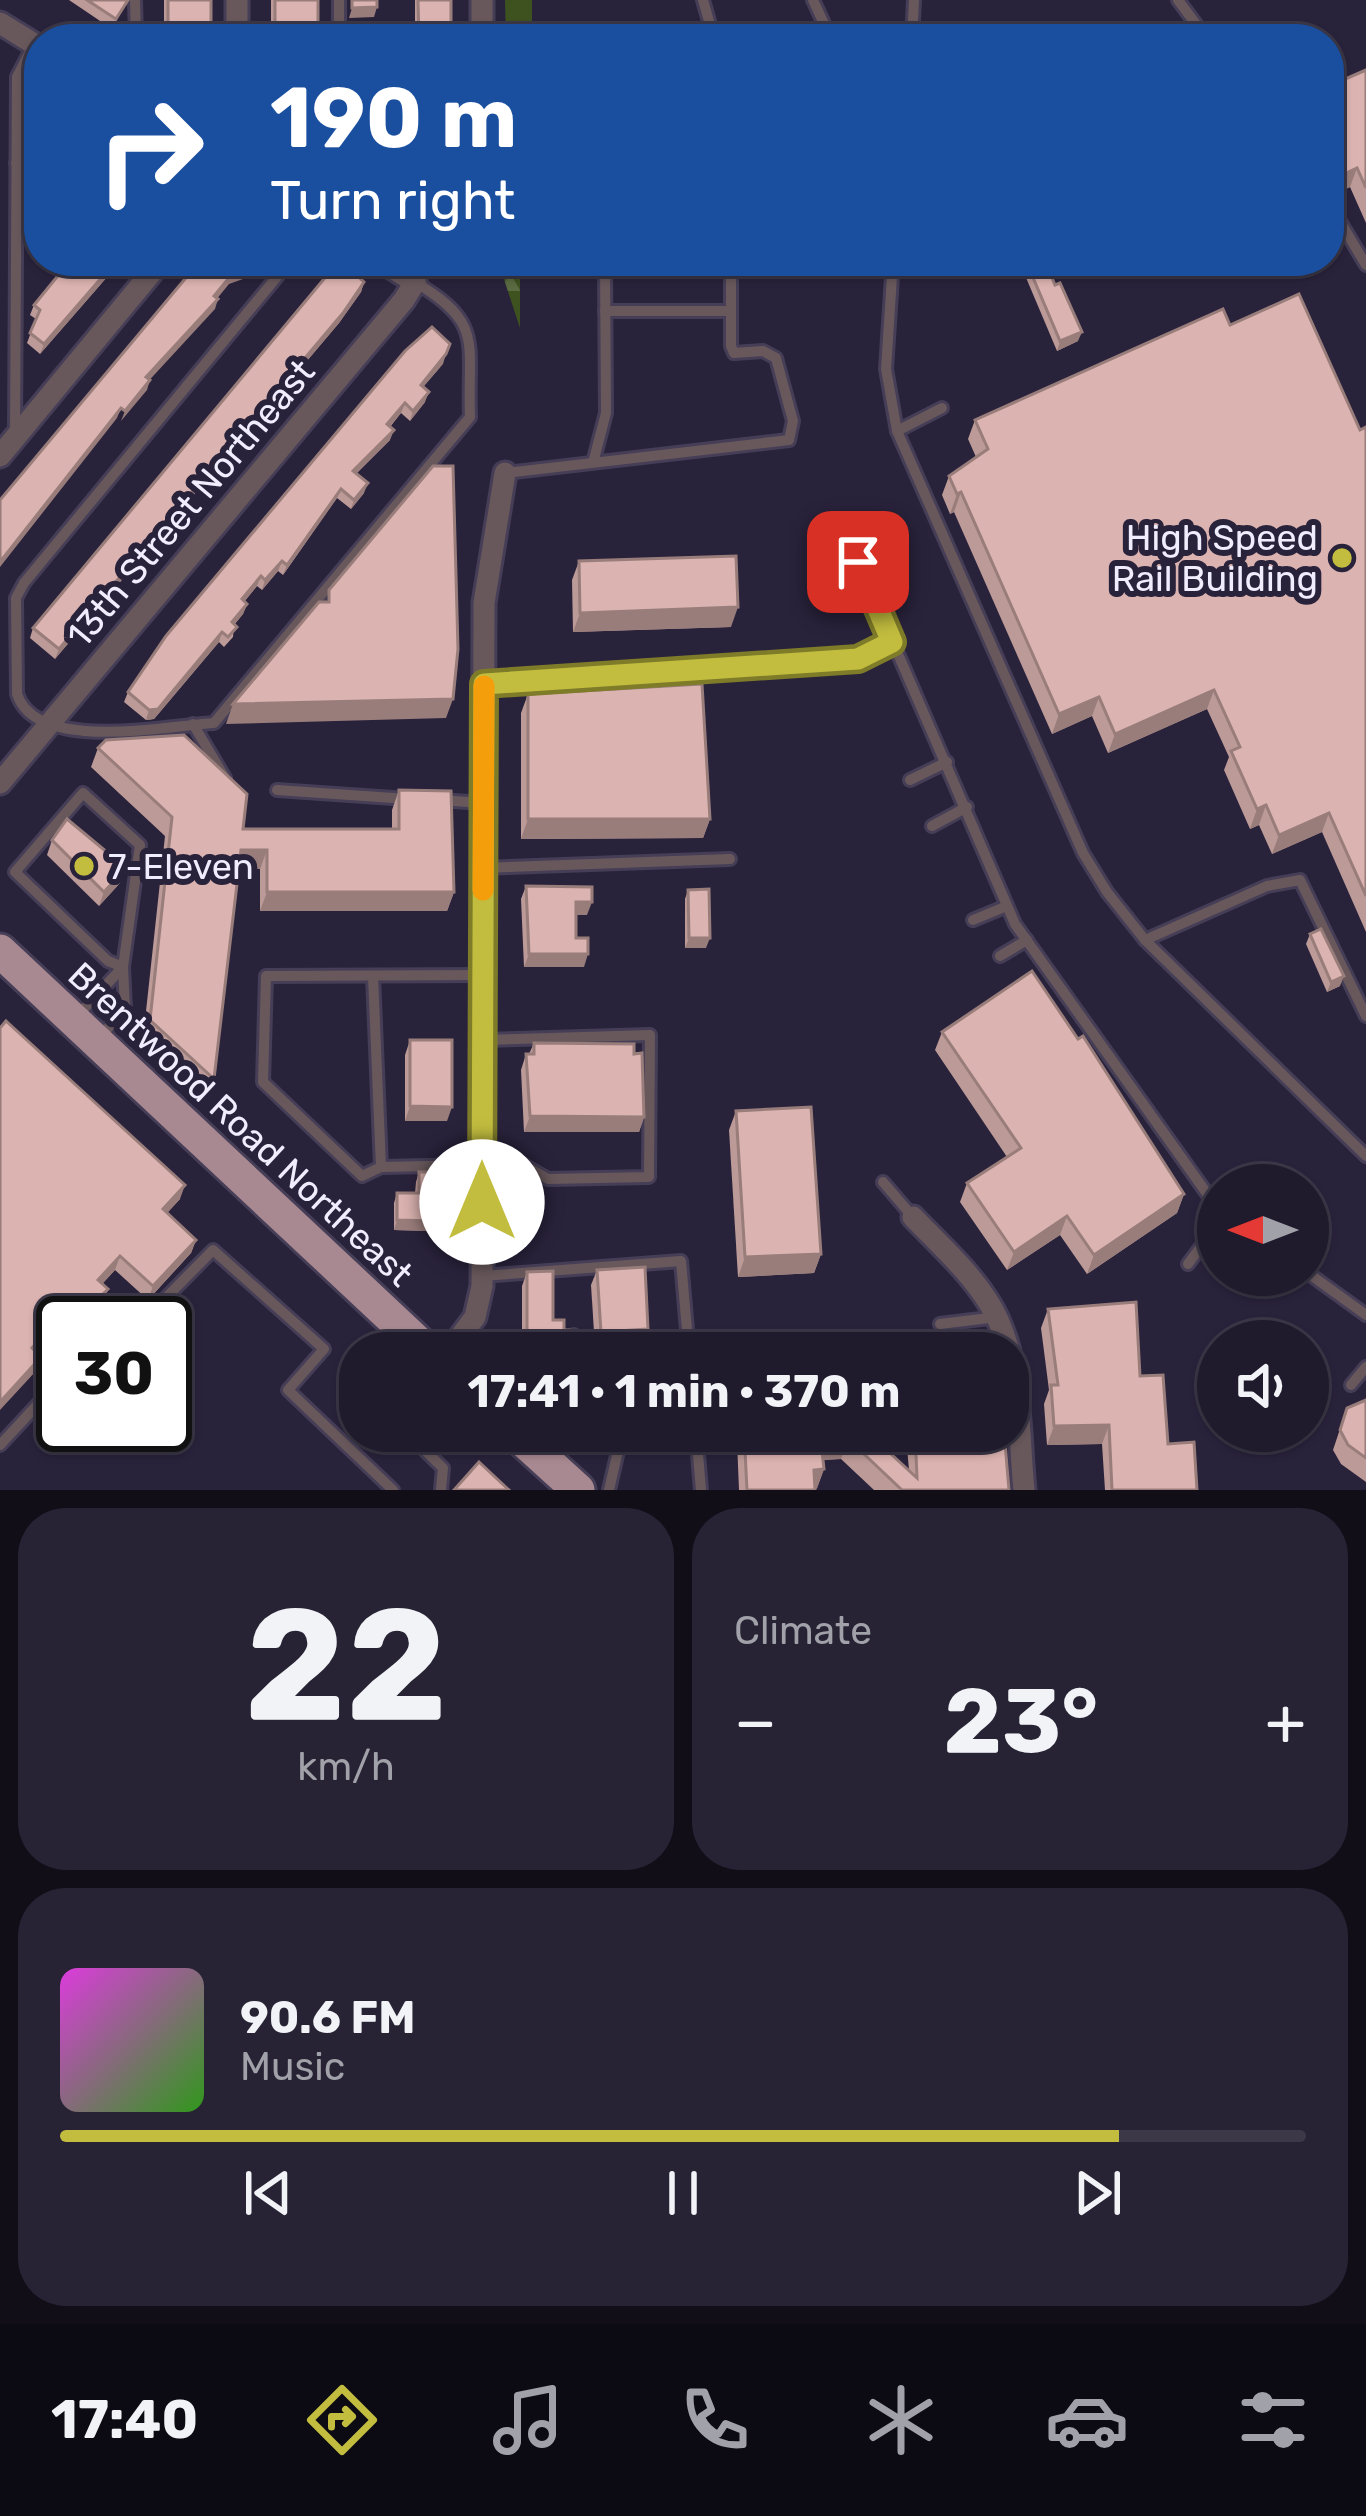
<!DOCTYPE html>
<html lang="en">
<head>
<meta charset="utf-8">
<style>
  :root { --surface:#1f1a2c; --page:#272334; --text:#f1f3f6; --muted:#a1a1a9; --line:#3c3848; --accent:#c2bd3f }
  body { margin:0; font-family:Rubik,sans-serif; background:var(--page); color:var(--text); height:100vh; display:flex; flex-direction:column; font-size:45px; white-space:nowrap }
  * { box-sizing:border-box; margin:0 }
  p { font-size:39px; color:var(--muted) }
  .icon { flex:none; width:66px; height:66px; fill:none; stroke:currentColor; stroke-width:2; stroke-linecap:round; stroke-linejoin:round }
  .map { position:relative; height:1490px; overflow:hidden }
  .sheet { display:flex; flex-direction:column; gap:18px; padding:18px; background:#110e18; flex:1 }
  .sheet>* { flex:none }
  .hud { position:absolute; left:24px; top:24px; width:1320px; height:252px; border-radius:48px; box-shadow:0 3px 9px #0004,0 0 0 3px var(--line); background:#1a4fa0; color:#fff; overflow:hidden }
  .needle { width:78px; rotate:270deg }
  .buttons { position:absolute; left:1197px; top:1164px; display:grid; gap:24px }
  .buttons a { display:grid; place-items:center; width:132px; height:132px; border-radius:50%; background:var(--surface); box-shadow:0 3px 9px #0004,0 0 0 3px var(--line); font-size:60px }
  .speed { position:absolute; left:36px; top:1296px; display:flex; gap:24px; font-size:60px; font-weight:700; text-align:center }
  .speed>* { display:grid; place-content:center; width:156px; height:156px; border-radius:50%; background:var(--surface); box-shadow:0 3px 9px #0004,0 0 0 3px var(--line); line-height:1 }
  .speed .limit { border:6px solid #111; border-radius:18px; background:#fff; color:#111 }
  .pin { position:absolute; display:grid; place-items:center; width:102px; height:102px; color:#fff; margin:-51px; border-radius:24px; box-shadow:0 6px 18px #0006 }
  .me { position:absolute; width:132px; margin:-66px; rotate:0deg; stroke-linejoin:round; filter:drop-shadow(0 0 9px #0008) }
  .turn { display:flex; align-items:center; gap:42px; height:252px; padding:0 48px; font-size:54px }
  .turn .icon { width:156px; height:156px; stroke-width:2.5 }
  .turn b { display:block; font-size:84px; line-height:102px }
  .big { font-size:90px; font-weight:700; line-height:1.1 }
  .sheet .card { flex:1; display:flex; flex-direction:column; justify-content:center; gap:18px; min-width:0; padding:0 42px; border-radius:48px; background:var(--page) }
  .sheet .dial { align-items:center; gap:0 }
  .dial b { font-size:156px; line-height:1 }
  .song { display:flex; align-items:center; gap:36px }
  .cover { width:144px; height:144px; border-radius:18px; background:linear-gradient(135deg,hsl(300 70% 55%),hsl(110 70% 35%)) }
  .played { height:12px; border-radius:6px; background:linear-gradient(90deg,var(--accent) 85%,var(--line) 85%) }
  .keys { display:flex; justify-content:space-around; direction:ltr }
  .heat { display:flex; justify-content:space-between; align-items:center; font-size:66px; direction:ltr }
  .sheet .tiles { flex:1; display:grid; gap:18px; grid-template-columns:1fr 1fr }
  .card:last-child { grid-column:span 2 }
  .trip { position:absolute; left:339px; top:1332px; width:690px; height:120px; border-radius:48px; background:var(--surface); box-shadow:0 3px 9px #0004,0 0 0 3px var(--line); font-weight:700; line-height:120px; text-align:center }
  .tabs { display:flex; height:192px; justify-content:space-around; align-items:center; background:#0c0a12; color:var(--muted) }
  .tabs .icon { width:84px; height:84px }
  .tabs .selected { color:var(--accent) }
  .tabs b { font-size:54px; color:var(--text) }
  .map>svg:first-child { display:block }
  .forest { fill:url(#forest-firs) }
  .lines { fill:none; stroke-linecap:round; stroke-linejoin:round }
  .service-casing { stroke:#453e56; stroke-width:16 }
  .minor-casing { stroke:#453e56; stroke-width:27 }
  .primary-casing { stroke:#453e56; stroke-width:39 }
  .service { stroke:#68585c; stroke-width:10 }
  .minor { stroke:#68585c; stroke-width:21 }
  .primary { stroke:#a88891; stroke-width:33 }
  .wall { fill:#bc9a97 }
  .shaded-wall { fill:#997d7b }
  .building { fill:#dbb3b0; stroke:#997d7b; stroke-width:3 }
  .route-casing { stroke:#7e7b29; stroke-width:30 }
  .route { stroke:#c2bd3f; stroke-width:21 }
  .slow { stroke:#f59e0b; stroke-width:21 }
  .poi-dot { fill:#c2bd3f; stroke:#29223b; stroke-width:4.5 }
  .labels { text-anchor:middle; stroke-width:12; stroke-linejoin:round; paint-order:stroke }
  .street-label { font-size:36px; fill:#f0edfe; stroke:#29223b }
  .poi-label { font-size:36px; fill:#f0edfe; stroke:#29223b; text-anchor:end }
</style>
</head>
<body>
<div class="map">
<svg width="1366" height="1490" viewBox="0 0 1366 1490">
  <defs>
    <pattern id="forest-firs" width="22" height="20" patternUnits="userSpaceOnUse" patternTransform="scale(3)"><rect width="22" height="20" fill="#3e5220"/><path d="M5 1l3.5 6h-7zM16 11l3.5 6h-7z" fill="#5a6b41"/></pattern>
  </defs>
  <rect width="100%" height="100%" fill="#29223b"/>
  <g class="forest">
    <polygon points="505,0 532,0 532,39 506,39"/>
    <polygon points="498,261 559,261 560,267 520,272 520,328"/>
  </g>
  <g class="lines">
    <g class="service-casing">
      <g id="service">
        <polyline points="135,0 136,39"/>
        <polyline points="703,0 714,39"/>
        <polyline points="813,0 831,39"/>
        <polyline points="1178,0 1207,39"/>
        <polyline points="339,39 339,0"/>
        <polyline points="912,39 914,0"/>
        <polyline points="16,163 39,177"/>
        <polyline points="1329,203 1366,265"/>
        <path d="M290 261 24 583 16 598 17 694C36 753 166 726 214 723L470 417C467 342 485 324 415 282"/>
        <polyline points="893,261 886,369 897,431 1083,853 1107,892 1145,940 1366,1156"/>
        <polyline points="605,311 731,311"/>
        <polyline points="897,431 942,408"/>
        <polyline points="15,435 17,77 34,44"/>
        <polyline points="594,459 606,413 605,261"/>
        <polyline points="506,473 789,440 793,421 776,358 763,351 734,353 731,346 731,261"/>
        <polyline points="843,527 1015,924 1218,1209"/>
        <polyline points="484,684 847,661 892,642"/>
        <polyline points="193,724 225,778"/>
        <polyline points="910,780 947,762"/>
        <polyline points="277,790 408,799"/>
        <polyline points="439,800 483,803"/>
        <polyline points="932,826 967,807"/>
        <polyline points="483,868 730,859"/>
        <polyline points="973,920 1007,906"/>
        <polyline points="1145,940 1267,886 1300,880 1366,1016"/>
        <polyline points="1000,956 1027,940"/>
        <polyline points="373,976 381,1167"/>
        <polyline points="76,1017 123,967 108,961 15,872 83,793 140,845 123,967 125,1009 99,1038"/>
        <polyline points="483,1040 650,1035 649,1177 548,1179 522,1164 381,1167 362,1176 263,1082 266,976 483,975"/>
        <polyline points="883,1182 913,1217"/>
        <polyline points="1188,1264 1218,1224"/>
        <polyline points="1308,1273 1366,1315"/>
        <polyline points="482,1276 681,1261 689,1353"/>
        <polyline points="112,1323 144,1320 213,1250 324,1349 288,1390 393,1490"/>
        <polyline points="940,1324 997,1317"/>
        <polyline points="382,1353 400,1333"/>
        <polyline points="573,1353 574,1335"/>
        <polyline points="1351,1385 1366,1367"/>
        <polyline points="405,1431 443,1468 441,1490"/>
        <polyline points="696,1431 701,1490"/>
        <polyline points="0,1445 63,1377"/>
        <polyline points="609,1490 618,1451"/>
      </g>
    </g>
    <g class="minor-casing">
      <g id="minor">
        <polyline points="482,0 482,39"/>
        <polyline points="0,23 39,47"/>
        <polyline points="237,39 237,0"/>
        <polyline points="381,261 415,282"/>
        <polyline points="0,456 161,261"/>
        <polyline points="0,783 404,300 415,282 408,261"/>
        <path d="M913 1217C938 1243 967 1269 987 1300 1022 1352 1018 1430 1024 1490"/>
        <polyline points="448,1353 475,1317 482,1286 484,603 505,473"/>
      </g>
    </g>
    <g class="primary-casing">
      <g id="primary">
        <polyline points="0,951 429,1353"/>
        <polyline points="513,1431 578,1490"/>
      </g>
    </g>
    <use href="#service" class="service"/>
    <use href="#minor" class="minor"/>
    <use href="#primary" class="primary"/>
  </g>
  <g class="wall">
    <polygon points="69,0 128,0 112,29"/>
    <rect x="164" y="0" width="47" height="39"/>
    <rect x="271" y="0" width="47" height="39"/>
    <rect x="415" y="0" width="36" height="39"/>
    <polygon points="1366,70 1366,223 1350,187 1335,194 1329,181 1329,86"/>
    <polygon points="39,102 39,135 27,126"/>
    <polygon points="121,261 40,354 27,343 36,319 30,315 34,305"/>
    <polygon points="1019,261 1045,261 1078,341 1057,351"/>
    <polygon points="364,282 361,292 339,323 55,659 30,638 33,628"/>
    <polygon points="1230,325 1360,430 1366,427 1366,932 1322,832 1272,854 1259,825 1250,829 1224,770 1229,757 1207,709 1108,753 1092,716 1052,734 954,512 950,514 942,495 949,476 976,457 968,439 975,420"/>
    <polygon points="443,364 423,387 425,402 410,421 401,413 390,427 390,440 356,474 364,493 351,509 337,498 283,575 278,571 262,590 257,586 244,602 247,604 243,614 234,625 233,637 224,647 219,642 154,719 146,720 124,702 128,692"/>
    <polygon points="579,561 731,627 573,632 572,580"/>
    <polygon points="528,694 710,819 703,838 521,839 521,713"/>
    <polygon points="98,748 243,829 392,829 392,810 399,790 454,892 447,911 260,911 260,869 239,869 214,1079 207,1099 143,1039 165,836 91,767"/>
    <polygon points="52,840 120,883 99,906 47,855"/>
    <polygon points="526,886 587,915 576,915 576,938 584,967 524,967 521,899"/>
    <polygon points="688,890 706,948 685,948 685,899"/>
    <polygon points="1310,934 1340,986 1327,992 1306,944"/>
    <polygon points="0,1028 180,1199 167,1213 196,1240 191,1253 148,1300 115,1270 102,1284 103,1303 57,1349 46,1340 36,1352 41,1357 36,1371"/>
    <polygon points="942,1032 1184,1194 1177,1213 1087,1274 1060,1235 1007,1270 960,1202 967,1183 1007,1157 935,1050"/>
    <polygon points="410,1040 447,1121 405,1121 405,1055"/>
    <polygon points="534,1043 634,1054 644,1117 639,1132 524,1132 521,1070 526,1054 529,1054"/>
    <polygon points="736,1111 821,1254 814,1273 738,1277 729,1130"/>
    <polygon points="419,1172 447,1199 437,1199 435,1226 430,1231 394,1230 394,1203 397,1193 415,1193 416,1182"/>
    <polygon points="597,1270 643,1344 595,1347 591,1285"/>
    <polygon points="527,1272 553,1320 564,1330 570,1353 522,1353 522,1286"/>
    <polygon points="1048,1309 1140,1376 1168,1444 1197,1490 1105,1490 1102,1444 1047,1445 1044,1404 1049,1390 1041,1328"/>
    <polygon points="1366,1400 1366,1482 1341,1464 1333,1450 1347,1408"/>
    <polygon points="603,1431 642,1431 637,1444 616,1441 603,1447"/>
    <polygon points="740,1431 866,1431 909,1470 907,1447 913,1431 1004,1431 1009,1490 874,1490 841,1459 823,1460 824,1469 817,1488 815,1490 739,1490 737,1441"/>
    <polygon points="1252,1431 1278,1431 1269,1444"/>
  </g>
  <g class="shaded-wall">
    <polygon points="377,7 374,17 349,18 352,8"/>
    <polygon points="1357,168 1350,187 1335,194 1342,175"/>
    <polygon points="116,261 121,261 40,354 44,344"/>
    <polygon points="254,261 260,261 243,279 229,284 211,306 214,296 232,274"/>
    <polygon points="635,261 717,261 713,273 631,274"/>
    <polygon points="364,282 361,292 339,323 55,659 59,649"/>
    <polygon points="218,299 215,309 143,387 146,377"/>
    <polygon points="1082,332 1078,341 1057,351 1060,341"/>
    <polygon points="446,354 443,364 417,394 421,385"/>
    <polygon points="150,380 147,390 121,421 125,411"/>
    <polygon points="429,392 425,402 410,421 413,411"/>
    <polygon points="405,403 401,413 383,434 387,424"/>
    <polygon points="121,408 117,418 0,567 0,562"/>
    <polygon points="394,430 390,440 349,480 353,471"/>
    <polygon points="368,483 364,493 351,509 354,500"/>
    <polygon points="341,489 337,498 283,575 287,565"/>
    <polygon points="961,492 954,512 950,514 957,494"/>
    <polygon points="282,561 278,571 262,590 265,580"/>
    <polygon points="261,576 257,586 238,609 242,599"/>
    <polygon points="247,604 243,614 228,632 232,622"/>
    <polygon points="738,607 731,627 573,632 580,613"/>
    <polygon points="222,632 219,642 154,719 146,720 149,710"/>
    <polygon points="1214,690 1207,709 1108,753 1115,734"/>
    <polygon points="1099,697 1092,716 1052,734 1059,714"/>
    <polygon points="453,699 446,718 226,724 233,704"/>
    <polygon points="1266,805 1259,825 1250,829 1257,809"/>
    <polygon points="1329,813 1322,832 1272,854 1279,835"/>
    <polygon points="528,819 710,819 703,838 521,839"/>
    <polygon points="241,850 267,850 260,869 234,869"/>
    <polygon points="126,868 120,883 99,906 104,892"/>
    <polygon points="267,892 454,892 447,911 260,911"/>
    <polygon points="576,902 592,902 587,915 571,915"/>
    <polygon points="689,938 710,938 706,948 685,948"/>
    <polygon points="529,954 588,954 584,967 524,967"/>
    <polygon points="1344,976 1340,986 1327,992 1331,982"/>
    <polygon points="410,1106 452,1107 447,1121 405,1121"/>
    <polygon points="530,1116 644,1117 639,1132 524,1132"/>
    <polygon points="185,1185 180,1199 158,1223 163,1209"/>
    <polygon points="437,1189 450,1189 447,1199 433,1199"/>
    <polygon points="1184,1194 1177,1213 1087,1274 1094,1255"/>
    <polygon points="438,1216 435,1226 430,1231 394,1230 397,1220"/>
    <polygon points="1067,1216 1060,1235 1007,1270 1014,1252"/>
    <polygon points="196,1240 191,1253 148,1300 153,1286"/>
    <polygon points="821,1254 814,1273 738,1277 745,1257"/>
    <polygon points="120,1256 115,1270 93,1294 98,1280"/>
    <polygon points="108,1289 103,1303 83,1323 74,1323"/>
    <polygon points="51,1326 46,1340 27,1362 32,1348"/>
    <polygon points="648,1329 643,1344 595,1347 601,1332"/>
    <polygon points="41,1357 36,1371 0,1410 0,1402"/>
    <polygon points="1109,1425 1102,1444 1047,1445 1054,1426"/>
    <polygon points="611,1431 642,1431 637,1444 616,1441 603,1447 609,1432"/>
    <polygon points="848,1439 841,1459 814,1460 821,1441"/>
    <polygon points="824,1469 817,1488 807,1489 814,1470"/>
  </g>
  <g class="building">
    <polygon points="87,0 128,0 116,19"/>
    <rect x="168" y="0" width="43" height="39"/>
    <rect x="275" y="0" width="43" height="39"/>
    <polygon points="352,0 377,0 377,7 352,8"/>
    <polygon points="418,0 451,0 451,39 419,39"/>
    <polygon points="1366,70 1366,188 1357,168 1342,175 1329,146 1329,86"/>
    <polygon points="39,102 39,123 31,116"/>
    <polygon points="70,261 116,261 44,344 30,333 40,310 34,305"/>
    <polygon points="200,261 254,261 247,269 232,274 214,296 218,299 146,377 150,380 125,411 121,408 0,562 0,500"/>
    <polygon points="339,261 341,261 364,282 343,313 59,649 33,628"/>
    <polygon points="1026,261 1045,261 1055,285 1060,283 1082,332 1060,341"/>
    <polygon points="1299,294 1360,430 1366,427 1366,896 1329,813 1279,835 1266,805 1257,809 1231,751 1240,747 1214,690 1115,734 1099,697 1059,714 961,492 957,494 949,476 988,449 975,420 1223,309 1230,325"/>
    <polygon points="432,327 450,344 446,354 421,385 429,392 413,411 405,403 387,424 394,430 353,471 368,483 354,500 341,489 287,565 282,561 265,580 261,576 242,599 247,604 232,622 237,627 228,637 222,632 158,709 149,710 128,692 166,636 405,351"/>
    <polygon points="433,466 453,466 458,649 453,699 233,704 319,602 329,602 329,590"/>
    <polygon points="736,556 738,607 580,613 579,561"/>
    <polygon points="702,684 710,819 528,819 528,694"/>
    <polygon points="184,735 247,794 243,829 399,829 399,790 451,791 454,892 267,892 267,850 241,850 214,1079 150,1020 172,817 98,748 106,740"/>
    <polygon points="67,819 126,868 104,892 52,840"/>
    <polygon points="526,886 592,887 592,902 576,902 576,938 588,938 588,954 529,954"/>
    <polygon points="709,889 710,938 689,938 688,890"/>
    <polygon points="1321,929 1344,976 1331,982 1310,934"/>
    <polygon points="1032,971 1078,1039 1083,1036 1184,1194 1094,1255 1067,1216 1014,1252 967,1183 1021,1148 942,1032"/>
    <polygon points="6,1021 185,1185 163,1209 196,1240 153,1286 120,1256 98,1280 108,1289 74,1323 63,1323 63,1335 51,1326 32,1348 41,1357 0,1402 0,1028"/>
    <polygon points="410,1040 452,1040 452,1107 410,1106"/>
    <polygon points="534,1043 634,1044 634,1054 642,1053 644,1117 530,1116 526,1054 534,1054"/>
    <polygon points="811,1107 821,1254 745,1257 736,1111"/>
    <polygon points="419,1172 451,1172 450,1189 437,1189 438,1216 433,1221 397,1220 397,1193 419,1193"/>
    <polygon points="645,1267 648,1329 601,1332 597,1270"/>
    <polygon points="553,1271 553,1320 564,1320 564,1330 569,1330 570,1353 527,1353 527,1272"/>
    <polygon points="1136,1302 1140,1376 1163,1375 1168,1444 1194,1442 1197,1490 1112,1490 1109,1425 1054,1426 1051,1385 1058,1385 1048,1309"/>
    <polygon points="985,1340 986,1353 967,1353 966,1341"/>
    <polygon points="1366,1400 1366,1458 1348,1445 1340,1430 1347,1408"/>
    <polygon points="744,1431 866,1431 917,1478 915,1431 1004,1431 1009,1490 902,1490 848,1439 821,1441 824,1469 814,1470 815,1490 747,1490"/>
    <polygon points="479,1462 509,1490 454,1490"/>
  </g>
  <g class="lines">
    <g class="route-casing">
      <polyline id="route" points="482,1202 484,684 858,659 892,642 858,562"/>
    </g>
    <use href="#route" class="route"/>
    <polyline class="slow" points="483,890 484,686"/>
  </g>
  <g class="poi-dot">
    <circle cx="1342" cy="558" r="12"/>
    <circle cx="84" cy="866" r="12"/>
  </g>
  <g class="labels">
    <g class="street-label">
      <text transform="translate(190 503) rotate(-50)" y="13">13th Street Northeast</text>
      <text transform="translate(241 1124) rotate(43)" y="13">Brentwood Road Northeast</text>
    </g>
    <g class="poi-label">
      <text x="1318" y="550">High Speed<tspan x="1318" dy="41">Rail Building</tspan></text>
      <text x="108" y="879" text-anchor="start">7-Eleven</text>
    </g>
  </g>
</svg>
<div class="buttons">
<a><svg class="needle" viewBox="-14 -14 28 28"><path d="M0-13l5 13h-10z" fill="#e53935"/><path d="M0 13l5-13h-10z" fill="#a1a1a9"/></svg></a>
<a><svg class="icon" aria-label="sound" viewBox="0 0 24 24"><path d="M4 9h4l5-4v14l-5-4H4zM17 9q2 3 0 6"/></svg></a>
</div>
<div class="speed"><div class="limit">30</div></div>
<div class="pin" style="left:858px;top:562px;background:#d93025"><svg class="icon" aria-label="arrive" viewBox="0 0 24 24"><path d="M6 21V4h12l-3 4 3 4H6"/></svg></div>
<svg class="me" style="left:482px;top:1202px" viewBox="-20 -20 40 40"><circle r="19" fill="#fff"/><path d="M0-13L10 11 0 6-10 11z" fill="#c2bd3f"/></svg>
<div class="trip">17:41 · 1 min · 370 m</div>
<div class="hud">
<div class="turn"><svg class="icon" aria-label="right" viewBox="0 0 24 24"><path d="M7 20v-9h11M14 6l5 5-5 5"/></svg><div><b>190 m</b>Turn right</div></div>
</div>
</div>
<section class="sheet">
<div class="tiles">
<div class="card dial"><b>22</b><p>km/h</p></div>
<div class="card"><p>Climate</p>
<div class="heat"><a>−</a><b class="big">23°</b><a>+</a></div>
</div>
<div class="card">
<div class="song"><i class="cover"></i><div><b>90.6 FM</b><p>Music</p></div></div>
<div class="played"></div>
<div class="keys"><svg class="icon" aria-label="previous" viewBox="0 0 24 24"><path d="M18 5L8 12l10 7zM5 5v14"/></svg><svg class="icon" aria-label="pause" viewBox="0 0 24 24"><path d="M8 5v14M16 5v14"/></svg><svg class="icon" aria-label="next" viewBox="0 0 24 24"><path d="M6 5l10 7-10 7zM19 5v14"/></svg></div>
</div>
</div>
</section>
<nav class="tabs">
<b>17:40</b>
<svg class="icon selected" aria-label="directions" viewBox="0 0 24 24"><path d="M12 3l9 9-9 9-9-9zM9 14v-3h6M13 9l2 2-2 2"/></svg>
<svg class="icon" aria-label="music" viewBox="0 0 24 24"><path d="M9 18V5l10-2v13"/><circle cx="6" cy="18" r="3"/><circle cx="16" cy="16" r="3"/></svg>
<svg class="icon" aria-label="phone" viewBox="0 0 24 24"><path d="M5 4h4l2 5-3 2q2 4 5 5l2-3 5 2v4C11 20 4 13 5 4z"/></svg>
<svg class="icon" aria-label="climate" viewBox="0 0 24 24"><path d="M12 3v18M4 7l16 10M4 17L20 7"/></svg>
<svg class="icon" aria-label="car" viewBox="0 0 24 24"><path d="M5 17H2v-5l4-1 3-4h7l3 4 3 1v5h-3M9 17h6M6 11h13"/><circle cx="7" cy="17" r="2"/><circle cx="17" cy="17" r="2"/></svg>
<svg class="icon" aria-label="filters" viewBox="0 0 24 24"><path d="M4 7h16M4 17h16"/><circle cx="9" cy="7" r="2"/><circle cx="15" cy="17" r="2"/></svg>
</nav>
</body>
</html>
